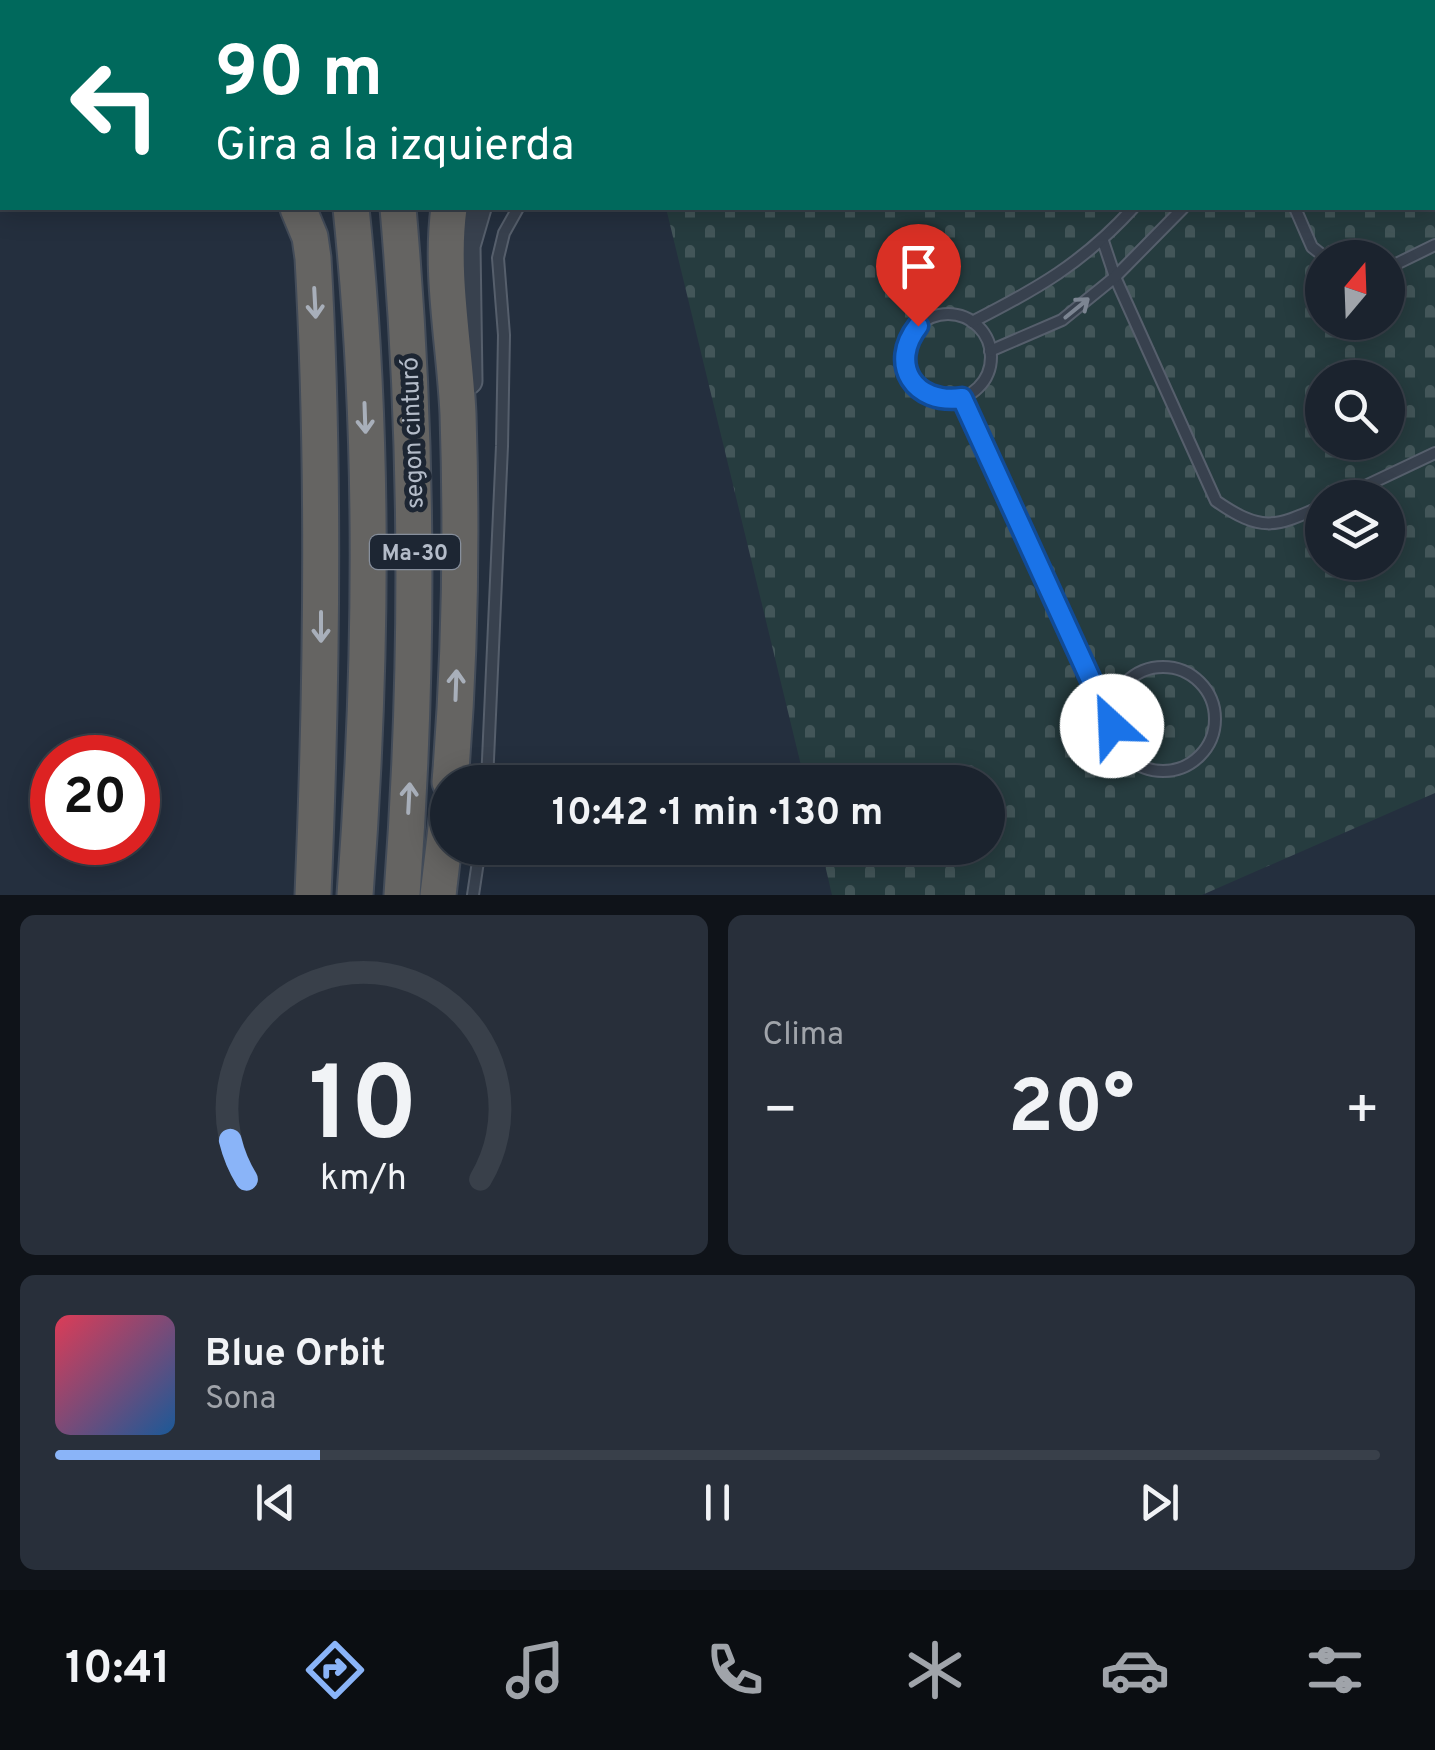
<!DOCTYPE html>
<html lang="es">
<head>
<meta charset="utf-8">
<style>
  :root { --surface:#1b232e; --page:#282f3a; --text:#f1f3f6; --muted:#a0a4aa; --line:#39404a; --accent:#8ab4f8 }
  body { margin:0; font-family:Overpass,sans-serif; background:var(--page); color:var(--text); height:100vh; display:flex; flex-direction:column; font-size:38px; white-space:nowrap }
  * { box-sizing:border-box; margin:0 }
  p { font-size:32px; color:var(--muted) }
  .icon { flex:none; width:55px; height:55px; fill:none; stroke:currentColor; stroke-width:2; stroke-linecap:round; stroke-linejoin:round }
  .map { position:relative; height:895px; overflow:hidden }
  .details { display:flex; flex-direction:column; gap:20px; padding:20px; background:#0f1319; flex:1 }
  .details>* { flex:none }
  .banner { position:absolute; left:0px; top:0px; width:1435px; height:210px; box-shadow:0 5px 25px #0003,0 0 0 2px var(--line); background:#00695c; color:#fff; overflow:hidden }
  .needle { width:65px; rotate:19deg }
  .buttons { position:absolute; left:1305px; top:240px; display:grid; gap:20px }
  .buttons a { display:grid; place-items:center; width:100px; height:100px; border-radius:50%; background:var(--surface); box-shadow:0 5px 25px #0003,0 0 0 2px var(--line); font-size:50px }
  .speed { position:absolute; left:30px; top:735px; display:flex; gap:20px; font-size:50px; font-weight:700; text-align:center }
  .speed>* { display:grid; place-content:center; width:130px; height:130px; border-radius:50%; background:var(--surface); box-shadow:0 5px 25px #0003,0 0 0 2px var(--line); line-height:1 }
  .speed .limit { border:15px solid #d22; background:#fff; color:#111 }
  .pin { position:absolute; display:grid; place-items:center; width:85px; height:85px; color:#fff; margin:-102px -42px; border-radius:50% 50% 50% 0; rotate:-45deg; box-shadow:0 0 10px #0007 }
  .pin .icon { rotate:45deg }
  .me { position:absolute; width:110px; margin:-55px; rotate:335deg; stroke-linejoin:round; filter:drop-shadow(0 0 8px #0008) }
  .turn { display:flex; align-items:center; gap:35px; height:210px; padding:0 50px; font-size:45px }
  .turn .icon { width:130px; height:130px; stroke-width:2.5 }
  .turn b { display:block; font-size:70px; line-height:85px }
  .big { font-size:75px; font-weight:700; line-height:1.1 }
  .details .widget { flex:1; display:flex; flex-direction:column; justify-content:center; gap:15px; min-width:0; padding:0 35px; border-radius:15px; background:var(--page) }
  .details .dial { align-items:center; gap:0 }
  .dial svg { height:260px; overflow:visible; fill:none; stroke:var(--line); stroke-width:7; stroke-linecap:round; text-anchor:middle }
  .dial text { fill:var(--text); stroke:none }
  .song { display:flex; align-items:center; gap:30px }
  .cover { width:120px; height:120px; border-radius:15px; background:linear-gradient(135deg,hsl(350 70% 55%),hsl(210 70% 35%)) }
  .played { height:10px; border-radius:5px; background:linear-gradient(90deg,var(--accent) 20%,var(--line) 20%) }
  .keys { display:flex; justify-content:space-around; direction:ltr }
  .heat { display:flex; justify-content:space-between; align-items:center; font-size:55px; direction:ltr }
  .details .tiles { flex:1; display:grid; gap:20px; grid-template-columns:1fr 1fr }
  .widget:last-child { grid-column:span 2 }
  .trip { position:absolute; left:430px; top:765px; width:575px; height:100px; border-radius:50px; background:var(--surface); box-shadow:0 5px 25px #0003,0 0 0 2px var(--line); font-weight:700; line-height:100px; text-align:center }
  .tab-bar { display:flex; height:160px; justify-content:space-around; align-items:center; background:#0b0e12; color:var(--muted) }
  .tab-bar .icon { width:70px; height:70px }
  .tab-bar .on { color:var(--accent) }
  .tab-bar b { font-size:45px; color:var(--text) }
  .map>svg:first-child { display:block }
  .cemetery { fill:url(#cemetery-stones); fill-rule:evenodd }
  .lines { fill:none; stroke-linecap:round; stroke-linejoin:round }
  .service-casing { stroke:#565f6c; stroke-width:14 }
  .tertiary-casing { stroke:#565f6c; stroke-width:29 }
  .primary-casing { stroke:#414a57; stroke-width:36 }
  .trunk-casing { stroke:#434c59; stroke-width:39 }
  .service { stroke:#38414e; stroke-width:10 }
  .tertiary { stroke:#38414e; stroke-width:25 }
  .primary { stroke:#56606e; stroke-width:32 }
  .trunk { stroke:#656462; stroke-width:35 }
  .oneway { stroke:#a8afba }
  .oneway2 { stroke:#7c8592 }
  .route-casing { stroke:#114b97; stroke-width:25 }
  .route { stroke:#1a73e8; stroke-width:18 }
  .labels { text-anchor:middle; stroke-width:10; stroke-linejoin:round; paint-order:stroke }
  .shield { fill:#1d2633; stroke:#878f9c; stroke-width:2.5 }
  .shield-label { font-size:22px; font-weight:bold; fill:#b4bcc9 }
  .street-label { font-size:25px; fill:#b4bcc9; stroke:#1d2633 }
</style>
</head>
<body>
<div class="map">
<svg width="1435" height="895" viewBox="0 0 1435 895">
  <defs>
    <pattern id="cemetery-stones" width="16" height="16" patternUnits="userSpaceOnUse" patternTransform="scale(2.5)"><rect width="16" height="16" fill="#263c3f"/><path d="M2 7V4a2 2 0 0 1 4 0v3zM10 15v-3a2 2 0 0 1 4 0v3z" fill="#435659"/></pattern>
  </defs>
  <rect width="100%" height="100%" fill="#242f3e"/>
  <path class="cemetery" d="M686 0H1435V793L1202 895H832L821 848H988V782H805L666 208H1432V2H684ZM1322 258H1388V322H1322ZM1322 378H1388V442H1322ZM1322 498H1388V562H1322Z"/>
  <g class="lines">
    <g class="service-casing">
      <g id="service">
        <polyline points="1410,0 1411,2"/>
        <polyline points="651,2 654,0"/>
        <polyline points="1299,2 1301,0"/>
        <polyline points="1351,2 1352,0"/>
        <polyline points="1432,52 1435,57"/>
        <polyline points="1295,208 1312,247 1326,258"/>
        <path d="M1103 241 1115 277 1216 501C1261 532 1274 528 1322 506"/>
        <polyline points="1388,268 1435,245"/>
        <circle cx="948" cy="357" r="43"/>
        <path d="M972 322C1037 289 1083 263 1133 208"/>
        <polyline points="990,351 1062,320 1115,277 1183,208"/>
        <polyline points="961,398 1112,726"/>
        <polyline points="1340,498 1435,453"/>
        <circle cx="1163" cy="719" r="52"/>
        <polyline points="487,782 502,446 504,335 498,258 504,233 518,208"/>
        <polyline points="473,895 480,848"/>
      </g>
    </g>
    <g class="tertiary-casing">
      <g id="tertiary">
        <polyline points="579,2 584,0"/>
        <polyline points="610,2 613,0"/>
        <polyline points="469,381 467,246 478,208"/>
      </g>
    </g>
    <g class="primary-casing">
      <g id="primary">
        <polyline points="520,0 520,2"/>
        <polyline points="168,2 170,0"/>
        <polyline points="0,38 2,38"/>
        <polyline points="0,75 2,76"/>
      </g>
    </g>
    <g class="trunk-casing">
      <g id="trunk">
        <polyline points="324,0 324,2"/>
        <polyline points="372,0 372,2"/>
        <path d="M298 208 310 237 313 258C325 470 322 682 313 895"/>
        <path d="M351 208C375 436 372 666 355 895"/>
        <path d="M398 208C418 437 419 666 402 895"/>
        <path d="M449 208C440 275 455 346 458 414 462 537 460 660 450 782"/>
        <polyline points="438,895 448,811"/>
      </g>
    </g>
    <use href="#service" class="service"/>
    <use href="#tertiary" class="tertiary"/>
    <use href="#primary" class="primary"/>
    <use href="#trunk" class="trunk"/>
  </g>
  <defs><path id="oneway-shaft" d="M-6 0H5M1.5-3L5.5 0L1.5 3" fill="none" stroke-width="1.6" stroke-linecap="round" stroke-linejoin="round" transform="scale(2.5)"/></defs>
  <g class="oneway">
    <use href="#oneway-shaft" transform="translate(315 303) rotate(87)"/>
    <use href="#oneway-shaft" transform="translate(365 418) rotate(88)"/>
    <use href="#oneway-shaft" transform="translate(321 627) rotate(90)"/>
    <use href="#oneway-shaft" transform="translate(456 685) rotate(-88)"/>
    <use href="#oneway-shaft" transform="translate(409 798) rotate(-87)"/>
  </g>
  <use class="oneway2" href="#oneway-shaft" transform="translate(1077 308) rotate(-39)"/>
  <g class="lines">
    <g class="route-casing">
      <path id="route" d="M918 326C888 364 914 405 962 398L1112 726"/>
    </g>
    <use href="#route" class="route"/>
  </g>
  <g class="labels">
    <rect class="shield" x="370" y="535" width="90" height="34" rx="8"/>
    <g class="shield-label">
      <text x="415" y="560">Ma-30</text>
    </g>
    <g class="street-label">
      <text transform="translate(411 433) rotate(-92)" y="9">segon cinturó</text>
    </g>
  </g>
</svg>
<div class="buttons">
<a><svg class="needle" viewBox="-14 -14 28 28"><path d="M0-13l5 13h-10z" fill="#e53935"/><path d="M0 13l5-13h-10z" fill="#a0a4aa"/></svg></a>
<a><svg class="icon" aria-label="search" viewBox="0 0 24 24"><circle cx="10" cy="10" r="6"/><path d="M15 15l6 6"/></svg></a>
<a><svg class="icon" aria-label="layers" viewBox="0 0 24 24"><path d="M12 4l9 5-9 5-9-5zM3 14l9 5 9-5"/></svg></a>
</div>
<div class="speed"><div class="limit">20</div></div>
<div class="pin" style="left:918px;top:326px;background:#d93025"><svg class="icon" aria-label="arrive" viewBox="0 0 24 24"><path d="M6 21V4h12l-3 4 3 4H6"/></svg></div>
<svg class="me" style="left:1112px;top:726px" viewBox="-20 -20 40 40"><circle r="19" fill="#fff"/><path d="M0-13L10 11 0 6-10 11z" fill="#1a73e8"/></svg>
<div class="trip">10:42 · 1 min · 130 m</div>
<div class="banner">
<div class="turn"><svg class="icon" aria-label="left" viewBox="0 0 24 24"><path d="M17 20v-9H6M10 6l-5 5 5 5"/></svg><div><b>90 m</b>Gira a la izquierda</div></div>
</div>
</div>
<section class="details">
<div class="tiles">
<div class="widget dial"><svg viewBox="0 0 100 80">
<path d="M14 69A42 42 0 1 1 86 69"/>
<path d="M14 69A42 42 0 0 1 9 57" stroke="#8ab4f8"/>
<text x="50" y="56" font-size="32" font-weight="700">10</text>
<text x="50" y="72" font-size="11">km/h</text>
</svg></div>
<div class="widget"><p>Clima</p>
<div class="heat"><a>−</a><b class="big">20°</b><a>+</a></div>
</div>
<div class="widget">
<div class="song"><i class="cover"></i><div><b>Blue Orbit</b><p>Sona</p></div></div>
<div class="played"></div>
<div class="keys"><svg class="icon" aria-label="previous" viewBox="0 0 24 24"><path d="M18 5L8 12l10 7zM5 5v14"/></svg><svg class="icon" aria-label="pause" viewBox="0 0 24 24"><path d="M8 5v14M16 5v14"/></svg><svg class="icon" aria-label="next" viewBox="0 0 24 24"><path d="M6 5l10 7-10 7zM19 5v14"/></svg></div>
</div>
</div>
</section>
<nav class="tab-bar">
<b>10:41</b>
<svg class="icon on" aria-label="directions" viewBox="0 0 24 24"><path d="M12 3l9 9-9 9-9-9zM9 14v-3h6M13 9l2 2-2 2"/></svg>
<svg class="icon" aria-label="music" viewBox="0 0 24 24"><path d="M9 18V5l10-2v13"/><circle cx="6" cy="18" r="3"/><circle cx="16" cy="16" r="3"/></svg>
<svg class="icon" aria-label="phone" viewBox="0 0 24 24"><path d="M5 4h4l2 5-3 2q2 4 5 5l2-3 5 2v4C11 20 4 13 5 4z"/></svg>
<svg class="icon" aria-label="climate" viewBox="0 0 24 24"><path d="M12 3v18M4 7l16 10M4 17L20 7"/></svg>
<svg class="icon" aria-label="car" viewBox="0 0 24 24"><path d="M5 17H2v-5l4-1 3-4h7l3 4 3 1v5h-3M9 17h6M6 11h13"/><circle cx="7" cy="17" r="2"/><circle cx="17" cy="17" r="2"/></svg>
<svg class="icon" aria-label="filters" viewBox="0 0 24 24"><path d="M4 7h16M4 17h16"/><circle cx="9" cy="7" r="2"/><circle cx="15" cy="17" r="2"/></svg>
</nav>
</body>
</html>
